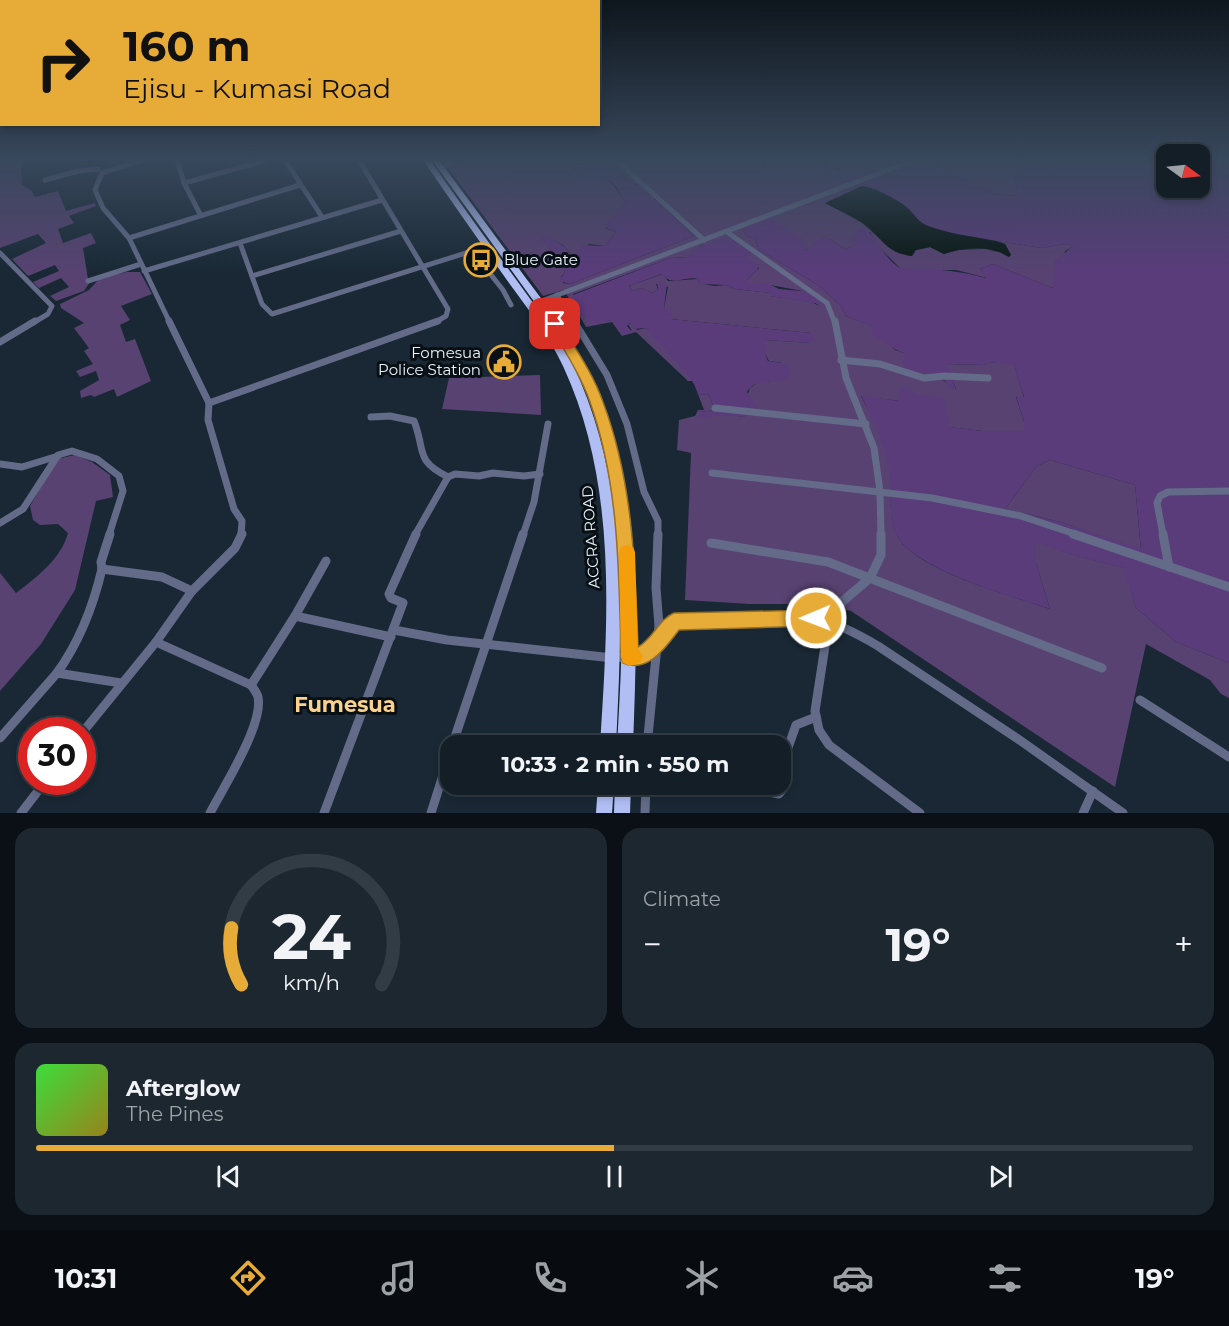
<!DOCTYPE html>
<html lang="en">
<head>
<meta charset="utf-8">
<style>
  :root { --surface:#131e27; --page:#1c272f; --text:#f1f3f6; --muted:#9da2a7; --line:#323c44; --accent:#e7ac37 }
  body { margin:0; font-family:Montserrat,sans-serif; background:var(--page); color:var(--text); height:100vh; display:flex; flex-direction:column; font-size:22px; white-space:nowrap }
  * { box-sizing:border-box; margin:0 }
  p { font-size:20px; color:var(--muted) }
  .icon { flex:none; width:33px; height:33px; fill:none; stroke:currentColor; stroke-width:2; stroke-linecap:round; stroke-linejoin:round }
  .map { position:relative; height:813px; overflow:hidden }
  .details { display:flex; flex-direction:column; gap:15px; padding:15px; background:#0a1015; flex:1 }
  .details>* { flex:none }
  .hud { position:absolute; left:0px; top:0px; width:600px; height:126px; box-shadow:0 3px 9px #0003,0 0 0 2px var(--line); background:#e7ac37; color:#111; overflow:hidden }
  .needle { width:39px; rotate:105deg }
  .controls { position:absolute; left:1156px; top:144px; display:grid; gap:12px }
  .controls a { display:grid; place-items:center; width:54px; height:54px; border-radius:12px; background:var(--surface); box-shadow:0 3px 9px #0003,0 0 0 2px var(--line); font-size:30px }
  .speed { position:absolute; left:18px; top:717px; display:flex; gap:12px; font-size:30px; font-weight:700; text-align:center }
  .speed>* { display:grid; place-content:center; width:78px; height:78px; border-radius:50%; background:var(--surface); box-shadow:0 3px 9px #0003,0 0 0 2px var(--line); line-height:1 }
  .speed .limit { border:9px solid #d22; background:#fff; color:#111 }
  .pin { position:absolute; display:grid; place-items:center; width:51px; height:51px; color:#fff; margin:-26px; border-radius:12px; box-shadow:0 3px 9px #0006 }
  .me { position:absolute; width:66px; margin:-33px; rotate:269deg; stroke-linejoin:round; filter:drop-shadow(0 0 4px #0008) }
  .turn { display:flex; align-items:center; gap:21px; height:126px; padding:0 24px; font-size:27px }
  .turn .icon { width:78px; height:78px; stroke-width:2.5 }
  .turn b { display:block; font-size:42px; line-height:51px }
  .big { font-size:45px; font-weight:700; line-height:1.1 }
  .details .card { flex:1; display:flex; flex-direction:column; justify-content:center; gap:9px; min-width:0; padding:0 21px; border-radius:18px; background:var(--page) }
  .details .dial { align-items:center; gap:0 }
  .dial svg { height:156px; overflow:visible; fill:none; stroke:var(--line); stroke-width:7; stroke-linecap:round; text-anchor:middle }
  .dial text { fill:var(--text); stroke:none }
  .song { display:flex; align-items:center; gap:18px }
  .cover { width:72px; height:72px; border-radius:9px; background:linear-gradient(135deg,hsl(120 70% 55%),hsl(50 70% 35%)) }
  .played { height:6px; border-radius:3px; background:linear-gradient(90deg,var(--accent) 50%,var(--line) 50%) }
  .keys { display:flex; justify-content:space-around; direction:ltr }
  .heat { display:flex; justify-content:space-between; align-items:center; font-size:33px; direction:ltr }
  .details .tiles { flex:1; display:grid; gap:15px; grid-template-columns:1fr 1fr }
  .card:last-child { grid-column:span 2 }
  .trip { position:absolute; left:440px; top:735px; width:351px; height:60px; border-radius:18px; background:var(--surface); box-shadow:0 3px 9px #0003,0 0 0 2px var(--line); font-weight:700; line-height:60px; text-align:center }
  .dock { display:flex; height:96px; justify-content:space-around; align-items:center; background:#080c10; color:var(--muted) }
  .dock .icon { width:42px; height:42px }
  .dock .active { color:var(--accent) }
  .dock b { font-size:27px; color:var(--text) }
  .map>svg:first-child { display:block }
  .green { fill:#584272; fill-rule:evenodd }
  .forest { fill:#5a3c7b; fill-rule:evenodd }
  .water { fill:#081612 }
  .lines { fill:none; stroke-linecap:round; stroke-linejoin:round }
  .minor-far2 { stroke:#636b89; stroke-width:5 }
  .minor-far1 { stroke:#636b89; stroke-width:7 }
  .minor { stroke:#636b89; stroke-width:9 }
  .trunk { fill:#b0bef4; fill-rule:evenodd }
  .route { fill:#e7ac37; stroke:#967024; stroke-width:1.5 }
  .slow { fill:#f59e0b }
  .labels { text-anchor:middle; stroke-width:6; stroke-linejoin:round; paint-order:stroke }
  .poi-label { font-size:15px; fill:#e8f2fa; stroke:#091015; text-anchor:start }
  .street-label { font-size:15px; fill:#e8f2fa; stroke:#091015 }
  .near-quarter-label { font-size:21px; font-weight:bold; fill:#fbd28b; stroke:#091015 }
</style>
</head>
<body>
<div class="map">
<svg width="1229" height="813" viewBox="0 0 1229 813">
  <rect width="100%" height="100%" fill="#192834"/>
  <g class="green">
    <polygon points="0,160 26,160 21,168 22,185 31,190 35,197 58,191 66,211 95,203 96,206 69,216 74,223 58,229 63,243 91,233 96,243 83,248 88,279 86,280 90,282 84,291 56,301 50,296 69,287 61,278 39,288 33,282 59,271 55,265 28,276 12,259 46,243 38,234 0,248"/>
    <path d="M442 160H592L577 164 579 174C612 183 607 174 626 203L606 225 605 228 616 232 605 246 589 244 577 254 571 255C565 244 554 238 542 238L551 250 557 266 564 269 565 272 561 277 563 283 570 284 694 236 639 184 634 185 606 160H776L788 168 804 162 847 183 841 170 823 160H924L841 190 845 194 826 203 862 223 879 238 916 250 930 247 944 254 957 250 985 249 1011 255 1005 244 997 241 1042 248 1065 244 1074 246 1065 251 1053 288 993 264 980 269 987 278 956 270H902L878 246 870 232 858 236 856 245 845 249 830 239 805 250 742 229 746 235 755 239 759 250 818 285 840 305 846 316 872 326 895 350 904 353 956 389 946 364 985 365 988 362 1014 364 1024 398 1016 397 1024 422V431H982L949 427 899 401 861 396C873 419 886 443 890 469 893 488 888 510 894 529 906 569 1011 595 1050 609L1036 563V541L1070 554 1124 568 1136 608 1176 642 1229 663V698L1221 694 1210 680 1146 644 1115 787 851 611 823 604H750L685 600 691 453 677 450 679 420 695 416 698 410H704L693 381H688L636 332 622 336 612 322 586 327 564 290 543 296ZM717 240 751 253 746 257 759 268 747 280V284H764L803 291 819 306 812 302 770 296 771 293 735 289 726 285 714 286 699 283 698 279 668 281 663 274 629 286 632 291 641 288 652 293 658 290 656 284 668 287 664 308 670 319 811 333V343L765 340V354L769 361 782 363 769 382 760 381 750 388 743 407 745 417 700 412 715 410 708 394 700 395 694 379 646 328 637 330 632 324H628L632 331 611 320 596 323 578 306 573 294 670 258 688 257 701 246 714 244Z"/>
    <polygon points="946,160 1052,160 1054,169 1025,164 1019,173 1012,174 1018,189 1018,196 993,194 968,181 938,173 937,165"/>
    <polygon points="127,272 140,272 152,294 121,306 130,320 120,325 126,342 135,339 151,381 117,397 114,389 94,397 91,395 81,398 80,391 99,380 96,371 80,377 76,371 93,364 84,351 89,348 74,328 84,323 61,308 60,304 89,290 100,278"/>
    <polygon points="540,375 541,415 442,409 449,378"/>
    <path d="M75 455 92 462 110 475 113 497 96 501 75 590 41 644 0 691V573L16 593C37 577 61 559 68 533L58 524 40 525 33 520 30 506 57 459Z"/>
    <polygon points="1050,460 1135,485 1141,550 1061,522 1005,509 1037,466"/>
  </g>
  <g class="forest">
    <path d="M592 160H606L634 185 639 184 694 236 570 284 559 281 565 272 564 269 557 266 549 268 543 261 541 254 551 250 541 238 544 236C555 239 565 245 571 255L577 254 581 245 605 246 616 232 604 227 606 225 602 224 608 222 626 203C614 184 613 176 588 180L572 170 581 162Z"/>
    <polygon points="776,160 823,160 856,179 847,183 804,162 788,168"/>
    <path d="M924 160H946L937 165 938 173 968 181 993 194 1017 196 1018 189 1012 174 1019 173V168L1025 164 1053 169 1052 160H1167V188H1200V160H1229V663L1176 642 1136 608 1123 568 1069 554 1036 542V563L1050 609C1013 596 903 568 893 527 888 508 893 487 889 467 884 442 872 419 861 395L898 401 902 388 910 389 914 394 944 398 950 427 982 431H1024V422L1016 396 1024 397 1014 365 989 362 985 365 947 364 956 390H952C937 363 920 385 902 363L904 353C892 350 887 340 874 338L871 326 846 316 840 305 818 285 759 250 755 239 746 235 742 229 769 218 802 238 806 250 822 237 830 239 845 249 855 245 851 239 858 236 855 232 863 227C878 237 883 258 900 268 904 271 912 269 918 269 942 269 963 272 986 278L980 269 993 264 1053 288 1055 261 1073 246 1065 244 1042 248 959 235 927 226 919 221 904 205 877 190 862 186 845 194 840 191ZM1050 460 1135 485 1141 549 1061 522 1005 509 1037 466Z"/>
    <path d="M722 238 738 243 751 253 747 257 759 265 757 270 747 280V284L767 283 779 289 803 291 813 294 827 305 770 296V293L735 289 726 285 699 284 698 279C684 275 673 288 662 274L629 286 632 291 641 288 652 293 658 290 657 282 667 284 664 308 672 309 670 319 811 333 814 339 811 343 765 340V354L768 361 782 363 790 368V377C776 386 756 376 747 392L758 408 744 407 746 417 714 415 712 418 698 417 700 412 715 410 708 394 700 395C691 373 662 349 646 328L634 329 630 323 627 326 632 332 622 335 611 320C607 321 600 324 596 323 586 322 576 303 573 295L670 258 688 257 692 250Z"/>
  </g>
  <path class="water" d="M862 186C876 188 892 197 904 205 913 211 917 222 928 226 953 236 981 236 1005 244L1011 255 1009 257C1004 255 1001 252 996 251 980 245 959 249 944 254L930 247 916 250 912 256C885 253 883 238 863 223 852 215 837 210 825 203Z"/>
  <g class="lines">
    <g class="minor-far2">
      <polyline points="177,160 184,183 200,214"/>
      <polyline points="285,160 322,217"/>
      <polyline points="359,160 448,309 446,316 434,323"/>
      <polyline points="616,160 704,240"/>
      <polyline points="441,168 457,160"/>
      <polyline points="102,173 142,160"/>
      <polyline points="102,173 95,190 103,208 129,238 170,323"/>
      <polyline points="45,180 78,171 98,169"/>
      <polyline points="184,183 267,160"/>
      <polyline points="727,232 827,303 835,323"/>
      <polyline points="129,238 300,185"/>
      <polyline points="240,243 262,304 272,314 488,246"/>
      <polyline points="473,252 503,290 511,305"/>
      <polyline points="0,253 52,306 48,314 33,323"/>
      <polyline points="144,271 382,200"/>
      <polyline points="252,276 401,231"/>
      <polyline points="88,281 141,264"/>
      <polyline points="557,295 574,323"/>
      <polyline points="539,302 915,160"/>
    </g>
    <g class="minor-far1">
      <polyline points="169,321 209,403 208,420 234,509 242,521 241,535"/>
      <polyline points="574,321 607,375 627,424 644,492 658,521 658,535"/>
      <polyline points="835,321 846,378 874,448 880,491 881,535"/>
      <polyline points="0,342 35,321"/>
      <polyline points="841,360 880,364 924,378 944,376 988,378"/>
      <polyline points="209,403 438,321"/>
      <polyline points="715,408 866,424"/>
      <path d="M371 417 390 416 414 421C426 451 414 460 448 477"/>
      <polyline points="0,464 22,467 58,456"/>
      <polyline points="712,473 932,498 1021,516 1078,535"/>
      <polyline points="0,523 23,509 58,455 72,451 97,459 119,476 123,491 109,535"/>
      <polyline points="415,535 448,477 455,474 479,476 493,473 524,476 540,474"/>
      <polyline points="523,535 534,502 548,424"/>
      <polyline points="1163,535 1157,503 1160,496 1168,492 1229,491"/>
    </g>
    <g class="minor">
      <polyline points="110,534 101,562 102,569 162,577 192,591"/>
      <polyline points="881,534 881,555 870,578 843,601 829,620 815,711 819,730 829,745 920,813"/>
      <polyline points="1073,534 1229,587"/>
      <polyline points="1163,534 1169,567"/>
      <polyline points="711,543 828,562 1102,668"/>
      <polyline points="295,616 391,637"/>
      <path d="M394 630 447 640 613 658 643 655 656 646 674 622 816 618C839 624 858 634 878 646L1018 739 1123 813"/>
      <path d="M156 642 251 685C254 689 257 693 258 697 264 724 223 788 210 813"/>
      <path d="M57 673C80 641 93 607 102 569"/>
      <polyline points="251,685 295,616 326,561"/>
      <polyline points="1140,700 1229,757"/>
      <polyline points="82,733 156,642 192,591 235,548 242,534"/>
      <polyline points="0,738 57,673 121,683"/>
      <polyline points="452,746 523,534"/>
      <polyline points="647,746 659,626 656,588 658,534"/>
      <polyline points="727,784 779,794 783,789 785,756 796,725 816,717"/>
      <polyline points="21,813 45,782"/>
      <polyline points="324,813 403,603 391,598 389,594 416,534"/>
      <polyline points="431,813 450,753"/>
      <polyline points="645,813 646,784"/>
      <polyline points="1083,813 1093,791"/>
    </g>
    <g class="trunk">
      <path d="M423 160H430C458 200 486 239 515 278 535 306 557 334 573 365 630 484 622 618 616 746H600C608 618 618 485 563 366 549 336 528 309 509 283 480 242 451 201 423 160Z"/>
      <path d="M432 160H439C468 199 497 238 525 277 542 300 561 322 575 347 644 468 638 611 633 746H617C625 606 634 455 556 332Z"/>
      <polygon points="598,784 614,784 612,813 596,813"/>
      <polygon points="615,784 631,784 630,813 614,813"/>
    </g>
  </g>
  <linearGradient id="sky" x2="0" y2="1"><stop stop-color="#0e161d"/><stop offset="0.58" stop-color="#38485c"/><stop offset="1" stop-color="#38485c" stop-opacity="0"/></linearGradient>
  <rect width="1229" height="274" fill="url(#sky)"/>
  <path class="route" d="M555 320 559 322C575 348 593 373 603 402 633 482 635 563 638 647 653 639 659 619 674 613L816 610 822 612 824 618 822 624 816 626 679 630C666 647 648 674 623 663L621 657C619 571 619 484 590 402 580 374 564 350 549 324Z"/>
  <polygon class="slow" points="627,545 633,547 635,552 638,649 643,656 640,663 630,666 623,663 621,657 619,552 621,547"/>
  <defs>
    <g id="bus-ring" transform="scale(1.725)"><circle r="9.5" fill="#091015" stroke="#e7ac37" stroke-width="1.5"/><path d="M-5-6H5V4H4V6H2V4H-2V6H-4V4H-5ZM-3.5-4V0h7V-4ZM-3.5 1.2v1.5H-2V1.2ZM2 1.2v1.5H3.5V1.2Z" fill="#e7ac37"/></g>
    <g id="civic-ring" transform="scale(1.725)"><circle r="9.5" fill="#091015" stroke="#e7ac37" stroke-width="1.5"/><path d="M-.6-6.5H3V-4.5H.6V-3L4-1V1h2V6H-6V1h2V-1L-.6-3ZM-1.2 2.5V6h2.4V2.5Z" fill="#e7ac37"/></g>
  </defs>
  <g fill-rule="evenodd">
    <use href="#bus-ring" x="481" y="260"/>
    <use href="#civic-ring" x="504" y="362"/>
  </g>
  <g class="labels">
    <g class="poi-label">
      <text x="504" y="265">Blue Gate</text>
      <text x="481" y="358" text-anchor="end">Fomesua<tspan x="481" dy="17">Police Station</tspan></text>
    </g>
    <g class="street-label">
      <text transform="translate(591 537) rotate(-94)" y="5">ACCRA ROAD</text>
    </g>
    <g class="near-quarter-label">
      <text x="345" y="712">Fumesua</text>
    </g>
  </g>
</svg>
<div class="controls">
<a><svg class="needle" viewBox="-14 -14 28 28"><path d="M0-13l5 13h-10z" fill="#e53935"/><path d="M0 13l5-13h-10z" fill="#9da2a7"/></svg></a>
</div>
<div class="speed"><div class="limit">30</div></div>
<div class="pin" style="left:555px;top:324px;background:#d93025"><svg class="icon" aria-label="arrive" viewBox="0 0 24 24"><path d="M6 21V4h12l-3 4 3 4H6"/></svg></div>
<svg class="me" style="left:816px;top:618px" viewBox="-20 -20 40 40"><circle r="17" fill="#e7ac37" stroke="#fff" stroke-width="3"/><path d="M0-11L8 9 0 5-8 9z" fill="#fff"/></svg>
<div class="trip">10:33 · 2 min · 550 m</div>
<div class="hud">
<div class="turn"><svg class="icon" aria-label="right" viewBox="0 0 24 24"><path d="M7 20v-9h11M14 6l5 5-5 5"/></svg><div><b>160 m</b>Ejisu - Kumasi Road</div></div>
</div>
</div>
<section class="details">
<div class="tiles">
<div class="card dial"><svg viewBox="0 0 100 80">
<path d="M14 69A42 42 0 1 1 86 69"/>
<path d="M14 69A42 42 0 0 1 9 40" stroke="#e7ac37"/>
<text x="50" y="56" font-size="32" font-weight="700">24</text>
<text x="50" y="72" font-size="11">km/h</text>
</svg></div>
<div class="card"><p>Climate</p>
<div class="heat"><a>−</a><b class="big">19°</b><a>+</a></div>
</div>
<div class="card">
<div class="song"><i class="cover"></i><div><b>Afterglow</b><p>The Pines</p></div></div>
<div class="played"></div>
<div class="keys"><svg class="icon" aria-label="previous" viewBox="0 0 24 24"><path d="M18 5L8 12l10 7zM5 5v14"/></svg><svg class="icon" aria-label="pause" viewBox="0 0 24 24"><path d="M8 5v14M16 5v14"/></svg><svg class="icon" aria-label="next" viewBox="0 0 24 24"><path d="M6 5l10 7-10 7zM19 5v14"/></svg></div>
</div>
</div>
</section>
<nav class="dock">
<b>10:31</b>
<svg class="icon active" aria-label="directions" viewBox="0 0 24 24"><path d="M12 3l9 9-9 9-9-9zM9 14v-3h6M13 9l2 2-2 2"/></svg>
<svg class="icon" aria-label="music" viewBox="0 0 24 24"><path d="M9 18V5l10-2v13"/><circle cx="6" cy="18" r="3"/><circle cx="16" cy="16" r="3"/></svg>
<svg class="icon" aria-label="phone" viewBox="0 0 24 24"><path d="M5 4h4l2 5-3 2q2 4 5 5l2-3 5 2v4C11 20 4 13 5 4z"/></svg>
<svg class="icon" aria-label="climate" viewBox="0 0 24 24"><path d="M12 3v18M4 7l16 10M4 17L20 7"/></svg>
<svg class="icon" aria-label="car" viewBox="0 0 24 24"><path d="M5 17H2v-5l4-1 3-4h7l3 4 3 1v5h-3M9 17h6M6 11h13"/><circle cx="7" cy="17" r="2"/><circle cx="17" cy="17" r="2"/></svg>
<svg class="icon" aria-label="filters" viewBox="0 0 24 24"><path d="M4 7h16M4 17h16"/><circle cx="9" cy="7" r="2"/><circle cx="15" cy="17" r="2"/></svg>
<b>19°</b>
</nav>
</body>
</html>
